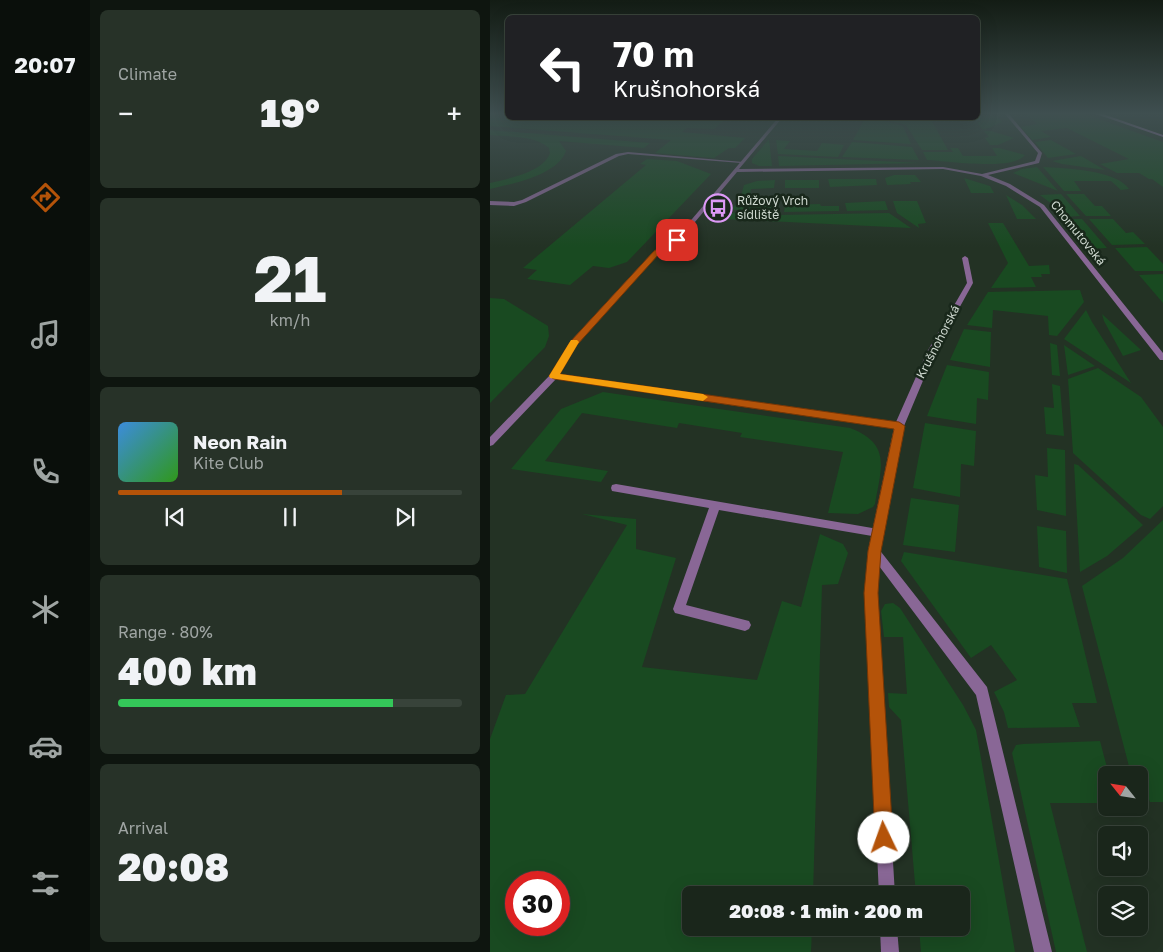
<!DOCTYPE html>
<html lang="en">
<head>
<meta charset="utf-8">
<style>
  :root { --surface:#1a261b; --page:#273228; --text:#f1f3f6; --muted:#9fa5a3; --line:#38433a; --accent:#b45309 }
  body { margin:0; font-family:"Golos Text",sans-serif; background:var(--page); color:var(--text); height:100vh; display:flex; flex-direction:column; font-size:19px; white-space:nowrap }
  * { box-sizing:border-box; margin:0 }
  p { font-size:16px; color:var(--muted) }
  .icon { flex:none; width:28px; height:28px; fill:none; stroke:currentColor; stroke-width:2; stroke-linecap:round; stroke-linejoin:round }
  .map { position:relative; flex:1; overflow:hidden }
  .side { display:flex; flex-direction:column; gap:10px; padding:10px; background:#0e150f; width:400px }
  .side>* { flex:none }
  .top-card { position:absolute; left:15px; top:15px; width:475px; height:105px; border-radius:8px; box-shadow:0 5px 20px #0002,0 0 0 1px var(--line); background:#202124; color:#fff; overflow:hidden }
  .needle { width:32px; rotate:300deg }
  .tools { position:absolute; left:608px; top:766px; display:grid; gap:10px }
  .tools a { display:grid; place-items:center; width:50px; height:50px; border-radius:8px; background:var(--surface); box-shadow:0 5px 20px #0002,0 0 0 1px var(--line); font-size:25px }
  .speed { position:absolute; left:15px; top:871px; display:flex; gap:10px; font-size:25px; font-weight:700; text-align:center }
  .speed>* { display:grid; place-content:center; width:65px; height:65px; border-radius:50%; background:var(--surface); box-shadow:0 5px 20px #0002,0 0 0 1px var(--line); line-height:1 }
  .speed .limit { border:8px solid #d22; background:#fff; color:#111 }
  .pin { position:absolute; display:grid; place-items:center; width:42px; height:42px; color:#fff; margin:-21px; border-radius:10px; box-shadow:0 2px 8px #0006 }
  .me { position:absolute; width:55px; margin:-28px; rotate:357deg; stroke-linejoin:round; filter:drop-shadow(0 0 4px #0008) }
  .turn { display:flex; align-items:center; gap:18px; height:105px; padding:0 25px; font-size:22px }
  .turn .icon { width:65px; height:65px; stroke-width:2.5 }
  .turn b { display:block; font-size:35px; line-height:42px }
  .big { font-size:38px; font-weight:800; line-height:1.1 }
  .side .card { flex:1; display:flex; flex-direction:column; justify-content:center; gap:8px; min-width:0; padding:0 18px; border-radius:8px; background:var(--page) }
  .side .dial { align-items:center; gap:0 }
  .dial b { font-size:65px; line-height:1 }
  .song { display:flex; align-items:center; gap:15px }
  .cover { width:60px; height:60px; border-radius:8px; background:linear-gradient(135deg,hsl(210 70% 55%),hsl(110 70% 35%)) }
  .played { height:5px; border-radius:2px; background:linear-gradient(90deg,var(--accent) 65%,var(--line) 65%) }
  .keys { display:flex; justify-content:space-around; direction:ltr }
  .heat { display:flex; justify-content:space-between; align-items:center; font-size:28px; direction:ltr }
  .charge { height:8px; border-radius:4px; background:linear-gradient(90deg,#34c759 80%,var(--line) 0) }
  .trip { position:absolute; left:192px; top:886px; width:288px; height:50px; border-radius:8px; background:var(--surface); box-shadow:0 5px 20px #0002,0 0 0 1px var(--line); font-weight:800; line-height:50px; text-align:center }
  main { display:flex; flex:1; min-height:0 }
  .tab-bar { display:flex; flex-direction:column; width:90px; justify-content:space-around; align-items:center; background:#0a0f0b; color:var(--muted) }
  .tab-bar .icon { width:35px; height:35px }
  .tab-bar .selected { color:var(--accent) }
  .tab-bar b { font-size:22px; color:var(--text) }
  .map>svg:first-child { display:block }
  .green { fill:#194a21; fill-rule:evenodd }
  .lines { fill:none; stroke-linecap:round; stroke-linejoin:round }
  .lane { fill:#896796; fill-rule:evenodd }
  .street { fill:#896796; fill-rule:evenodd }
  .secondary { fill:#bd87d2; fill-rule:evenodd }
  .route { fill:#b45309; stroke:#753606 }
  .slow { fill:#f59e0b }
  .labels { text-anchor:middle; stroke-width:5; stroke-linejoin:round; paint-order:stroke }
  .far-poi-label { font-size:12px; fill:#d0dad1; stroke:#19281b; text-anchor:start }
  .far-street-label { font-size:12px; fill:#d0dad1; stroke:#19281b }
</style>
</head>
<body>
<main>
<nav class="tab-bar">
<b>20:07</b>
<svg class="icon selected" aria-label="directions" viewBox="0 0 24 24"><path d="M12 3l9 9-9 9-9-9zM9 14v-3h6M13 9l2 2-2 2"/></svg>
<svg class="icon" aria-label="music" viewBox="0 0 24 24"><path d="M9 18V5l10-2v13"/><circle cx="6" cy="18" r="3"/><circle cx="16" cy="16" r="3"/></svg>
<svg class="icon" aria-label="phone" viewBox="0 0 24 24"><path d="M5 4h4l2 5-3 2q2 4 5 5l2-3 5 2v4C11 20 4 13 5 4z"/></svg>
<svg class="icon" aria-label="climate" viewBox="0 0 24 24"><path d="M12 3v18M4 7l16 10M4 17L20 7"/></svg>
<svg class="icon" aria-label="car" viewBox="0 0 24 24"><path d="M5 17H2v-5l4-1 3-4h7l3 4 3 1v5h-3M9 17h6M6 11h13"/><circle cx="7" cy="17" r="2"/><circle cx="17" cy="17" r="2"/></svg>
<svg class="icon" aria-label="filters" viewBox="0 0 24 24"><path d="M4 7h16M4 17h16"/><circle cx="9" cy="7" r="2"/><circle cx="15" cy="17" r="2"/></svg>
</nav>
<section class="side">
<div class="card"><p>Climate</p>
<div class="heat"><a>−</a><b class="big">19°</b><a>+</a></div>
</div>
<div class="card dial"><b>21</b><p>km/h</p></div>
<div class="card">
<div class="song"><i class="cover"></i><div><b>Neon Rain</b><p>Kite Club</p></div></div>
<div class="played"></div>
<div class="keys"><svg class="icon" aria-label="previous" viewBox="0 0 24 24"><path d="M18 5L8 12l10 7zM5 5v14"/></svg><svg class="icon" aria-label="pause" viewBox="0 0 24 24"><path d="M8 5v14M16 5v14"/></svg><svg class="icon" aria-label="next" viewBox="0 0 24 24"><path d="M6 5l10 7-10 7zM19 5v14"/></svg></div>
</div>
<div class="card"><p>Range · 80%</p><b class="big">400 km</b><div class="charge"></div></div>
<div class="card"><p>Arrival</p><b class="big">20:08</b></div>
</section>
<div class="map">
<svg width="673" height="952" viewBox="0 0 673 952">
  <rect width="100%" height="100%" fill="#233224"/>
  <g class="green">
    <polygon points="0,113 17,113 18,118 237,118 224,129 197,128 192,132 255,138 245,148 239,148 224,158 165,153 181,140 0,126"/>
    <polygon points="535,113 592,113 673,142 673,187 662,179 659,179 649,173 627,173 610,164 639,159 577,128 551,131 561,137 542,140 531,127 547,124"/>
    <polygon points="488,116 507,116 512,122 499,128 492,129 487,122 491,122"/>
    <polygon points="375,118 394,118 395,121 413,126 421,144 363,140"/>
    <polygon points="400,118 440,118 458,150 432,150 416,125 400,121"/>
    <path d="M0 130 160 143 154 148 69 141 76 151C68 175 22 184 0 189V183C17 179 54 172 60 153L59 148C45 135 18 137 0 135Z"/>
    <polygon points="494,131 501,131 524,138 508,145 500,145 495,138 499,137"/>
    <polygon points="279,139 282,166 269,166 262,163 262,159"/>
    <polygon points="286,140 300,141 294,149 327,151 332,143 354,145 348,157 288,154"/>
    <polygon points="561,140 586,154 558,158 545,142"/>
    <polygon points="362,142 422,147 429,160 352,157"/>
    <path d="M460 148H468L473 156H507L502 148H509L535 155C523 171 457 161 437 160L433 152H463Z"/>
    <polygon points="288,156 430,163 431,163 289,166"/>
    <polygon points="591,156 615,170 572,164 562,161"/>
    <polygon points="157,159 187,161 221,174 137,262 119,268 103,266 80,285 37,279 47,270 33,268 156,165 150,164"/>
    <polygon points="547,167 568,191 523,173 532,169"/>
    <path d="M553 167C575 168 627 170 639 189L631 190 621 181H584L591 191H574Z"/>
    <polygon points="404,175 425,175 431,182 420,182 421,184 397,185 395,178"/>
    <polygon points="474,178 500,186 504,193 481,193"/>
    <polygon points="338,179 386,179 387,185 340,187"/>
    <polygon points="285,180 284,188 261,189 258,205 287,205 288,209 240,210 250,200 254,185 267,181"/>
    <rect x="295" y="180" width="34" height="8"/>
    <polygon points="571,194 590,216 574,217 566,207 550,195"/>
    <polygon points="576,194 594,194 605,206 612,206 621,216 596,216"/>
    <polygon points="516,195 532,205 546,219 527,219"/>
    <polygon points="395,201 398,210 357,211 355,203"/>
    <polygon points="403,201 427,201 436,223 428,224 429,228 407,213"/>
    <polygon points="330,204 331,206 349,206 349,211 294,212 295,205"/>
    <polygon points="283,212 288,215 399,213 421,228 233,219 238,213"/>
    <polygon points="576,219 592,219 617,248 600,249"/>
    <polygon points="599,219 623,219 636,233 643,232 655,244 622,245"/>
    <polygon points="498,223 513,223 539,266 559,265 560,274 551,274 552,277 541,277 546,287 501,288 518,263"/>
    <polygon points="657,247 673,264 673,271 645,271 625,248"/>
    <polygon points="673,274 673,303 649,275"/>
    <polygon points="590,290 594,302 567,336 559,335 558,316 503,310 502,328 477,325 498,292"/>
    <polygon points="0,298 14,299 58,326 59,336 55,347 0,403"/>
    <polygon points="596,310 602,322 641,383 574,339"/>
    <polygon points="612,314 651,350 633,356 614,321"/>
    <polygon points="474,329 501,332 500,367 460,360"/>
    <polygon points="560,343 567,345 570,376 562,375"/>
    <polygon points="574,345 605,366 578,375"/>
    <polygon points="457,365 499,372 498,400 487,398 486,424 437,416"/>
    <polygon points="608,368 651,397 673,427 673,506 660,519 651,515 583,453 578,379"/>
    <polygon points="562,384 570,386 574,436 556,434 554,407 564,408"/>
    <path d="M113 392 360 428C402 444 391 468 385 504L383 507 368 514 338 513 353 452 250 437 252 433 189 423 187 428 92 413 55 461 118 471 111 482 21 469 71 409Z"/>
    <polygon points="435,423 486,431 484,466 471,464 470,497 423,488"/>
    <polygon points="557,448 575,450 576,516 547,510 545,475 558,477"/>
    <polygon points="584,464 588,465 653,525 617,556 590,572"/>
    <polygon points="421,498 469,505 465,552 413,545"/>
    <path d="M92 514 146 519V549L186 558 152 667 267 680 292 601 311 607 330 534 353 544 358 553 348 584 332 585 323 895H201V928H322L321 952H0V739L16 695 35 694 137 525ZM26 882H69V925H26Z"/>
    <polygon points="673,520 673,802 660,802 652,778 649,775 641,774 592,586 633,558"/>
    <polygon points="547,526 576,531 577,573 549,567"/>
    <polygon points="414,552 577,579 607,703 582,703 590,727 518,728 514,712 504,692 527,680 501,645 481,658 411,561"/>
    <polygon points="403,603 410,608 473,705 486,730 525,952 431,952 429,928 471,928 471,895 426,895 411,720 399,707 398,693 417,694 413,637 394,637 391,611 395,604"/>
    <polygon points="610,741 619,775 616,775 616,803 560,803 597,952 566,952 522,753 526,745 533,744"/>
  </g>
  <g class="lines">
    <g class="lane">
      <polygon points="138,152 253,162 251,163 138,154 129,156 36,202 24,206 0,205 0,201 24,202 32,200 126,154"/>
      <polygon points="126,484 388,529 392,530 393,533 392,536 388,537 229,510 196,605 259,621 261,625 259,629 255,631 189,614 185,613 183,609 219,508 122,491 121,488 122,485"/>
      <polygon points="384,546 388,548 497,687 562,952 544,952 486,695 380,554 378,551 380,548"/>
    </g>
    <g class="street">
      <polygon points="514,113 518,113 552,153 549,163 498,175 520,184 554,205 673,353 673,360 670,360 550,207 516,186 491,176 453,169 247,172 189,241 168,253 86,345 69,374 406,422 437,352 477,283 472,258 475,256 478,258 483,283 445,352 414,426 390,551 387,593 405,895 389,895 375,593 378,551 404,428 66,379 3,445 0,446 0,437 61,374 80,342 164,251 185,239 288,118 292,118 249,169 453,167 492,174 545,161 548,153"/>
      <polygon points="390,928 407,928 409,952 391,952"/>
    </g>
    <polygon class="secondary" points="603,113 610,113 673,135 673,137"/>
  </g>
  <linearGradient id="sky" x2="0" y2="1"><stop stop-color="#131c14"/><stop offset="0.46" stop-color="#3f4f50"/><stop offset="1" stop-color="#3f4f50" stop-opacity="0"/></linearGradient>
  <rect width="673" height="247" fill="url(#sky)"/>
  <polygon class="route" points="185,238 191,240 169,254 87,345 70,374 409,422 415,426 391,551 388,593 403,838 400,845 394,847 388,845 385,838 374,593 378,551 404,429 64,379 59,376 80,342 164,251"/>
  <polygon class="slow" points="81,340 87,340 89,342 70,374 213,394 218,397 213,401 60,378 59,376"/>
  <defs>
    <g id="bus-ring" transform="scale(1.4375)"><circle r="9.5" fill="#19281b" stroke="#dc99f5" stroke-width="1.5"/><path d="M-5-6H5V4H4V6H2V4H-2V6H-4V4H-5ZM-3.5-4V0h7V-4ZM-3.5 1.2v1.5H-2V1.2ZM2 1.2v1.5H3.5V1.2Z" fill="#dc99f5"/></g>
  </defs>
  <g fill-rule="evenodd">
    <use href="#bus-ring" x="228" y="208"/>
  </g>
  <g class="labels">
    <g class="far-poi-label">
      <text x="247" y="205">Růžový Vrch<tspan x="247" dy="14">sídliště</tspan></text>
    </g>
    <g class="far-street-label">
      <text transform="translate(588 233) rotate(51)" y="4">Chomutovská</text>
      <text transform="translate(448 342) rotate(-63)" y="4">Krušnohorská</text>
    </g>
  </g>
</svg>
<div class="tools">
<a><svg class="needle" viewBox="-14 -14 28 28"><path d="M0-13l5 13h-10z" fill="#e53935"/><path d="M0 13l5-13h-10z" fill="#9fa5a3"/></svg></a>
<a><svg class="icon" aria-label="sound" viewBox="0 0 24 24"><path d="M4 9h4l5-4v14l-5-4H4zM17 9q2 3 0 6"/></svg></a>
<a><svg class="icon" aria-label="layers" viewBox="0 0 24 24"><path d="M12 4l9 5-9 5-9-5zM3 14l9 5 9-5"/></svg></a>
</div>
<div class="speed"><div class="limit">30</div></div>
<div class="pin" style="left:187px;top:240px;background:#d93025"><svg class="icon" aria-label="arrive" viewBox="0 0 24 24"><path d="M6 21V4h12l-3 4 3 4H6"/></svg></div>
<svg class="me" style="left:394px;top:838px" viewBox="-20 -20 40 40"><circle r="19" fill="#fff"/><path d="M0-13L10 11 0 6-10 11z" fill="#b45309"/></svg>
<div class="trip">20:08 · 1 min · 200 m</div>
<div class="top-card">
<div class="turn"><svg class="icon" aria-label="left" viewBox="0 0 24 24"><path d="M17 20v-9H6M10 6l-5 5 5 5"/></svg><div><b>70 m</b>Krušnohorská</div></div>
</div>
</div>
</main>
</body>
</html>
